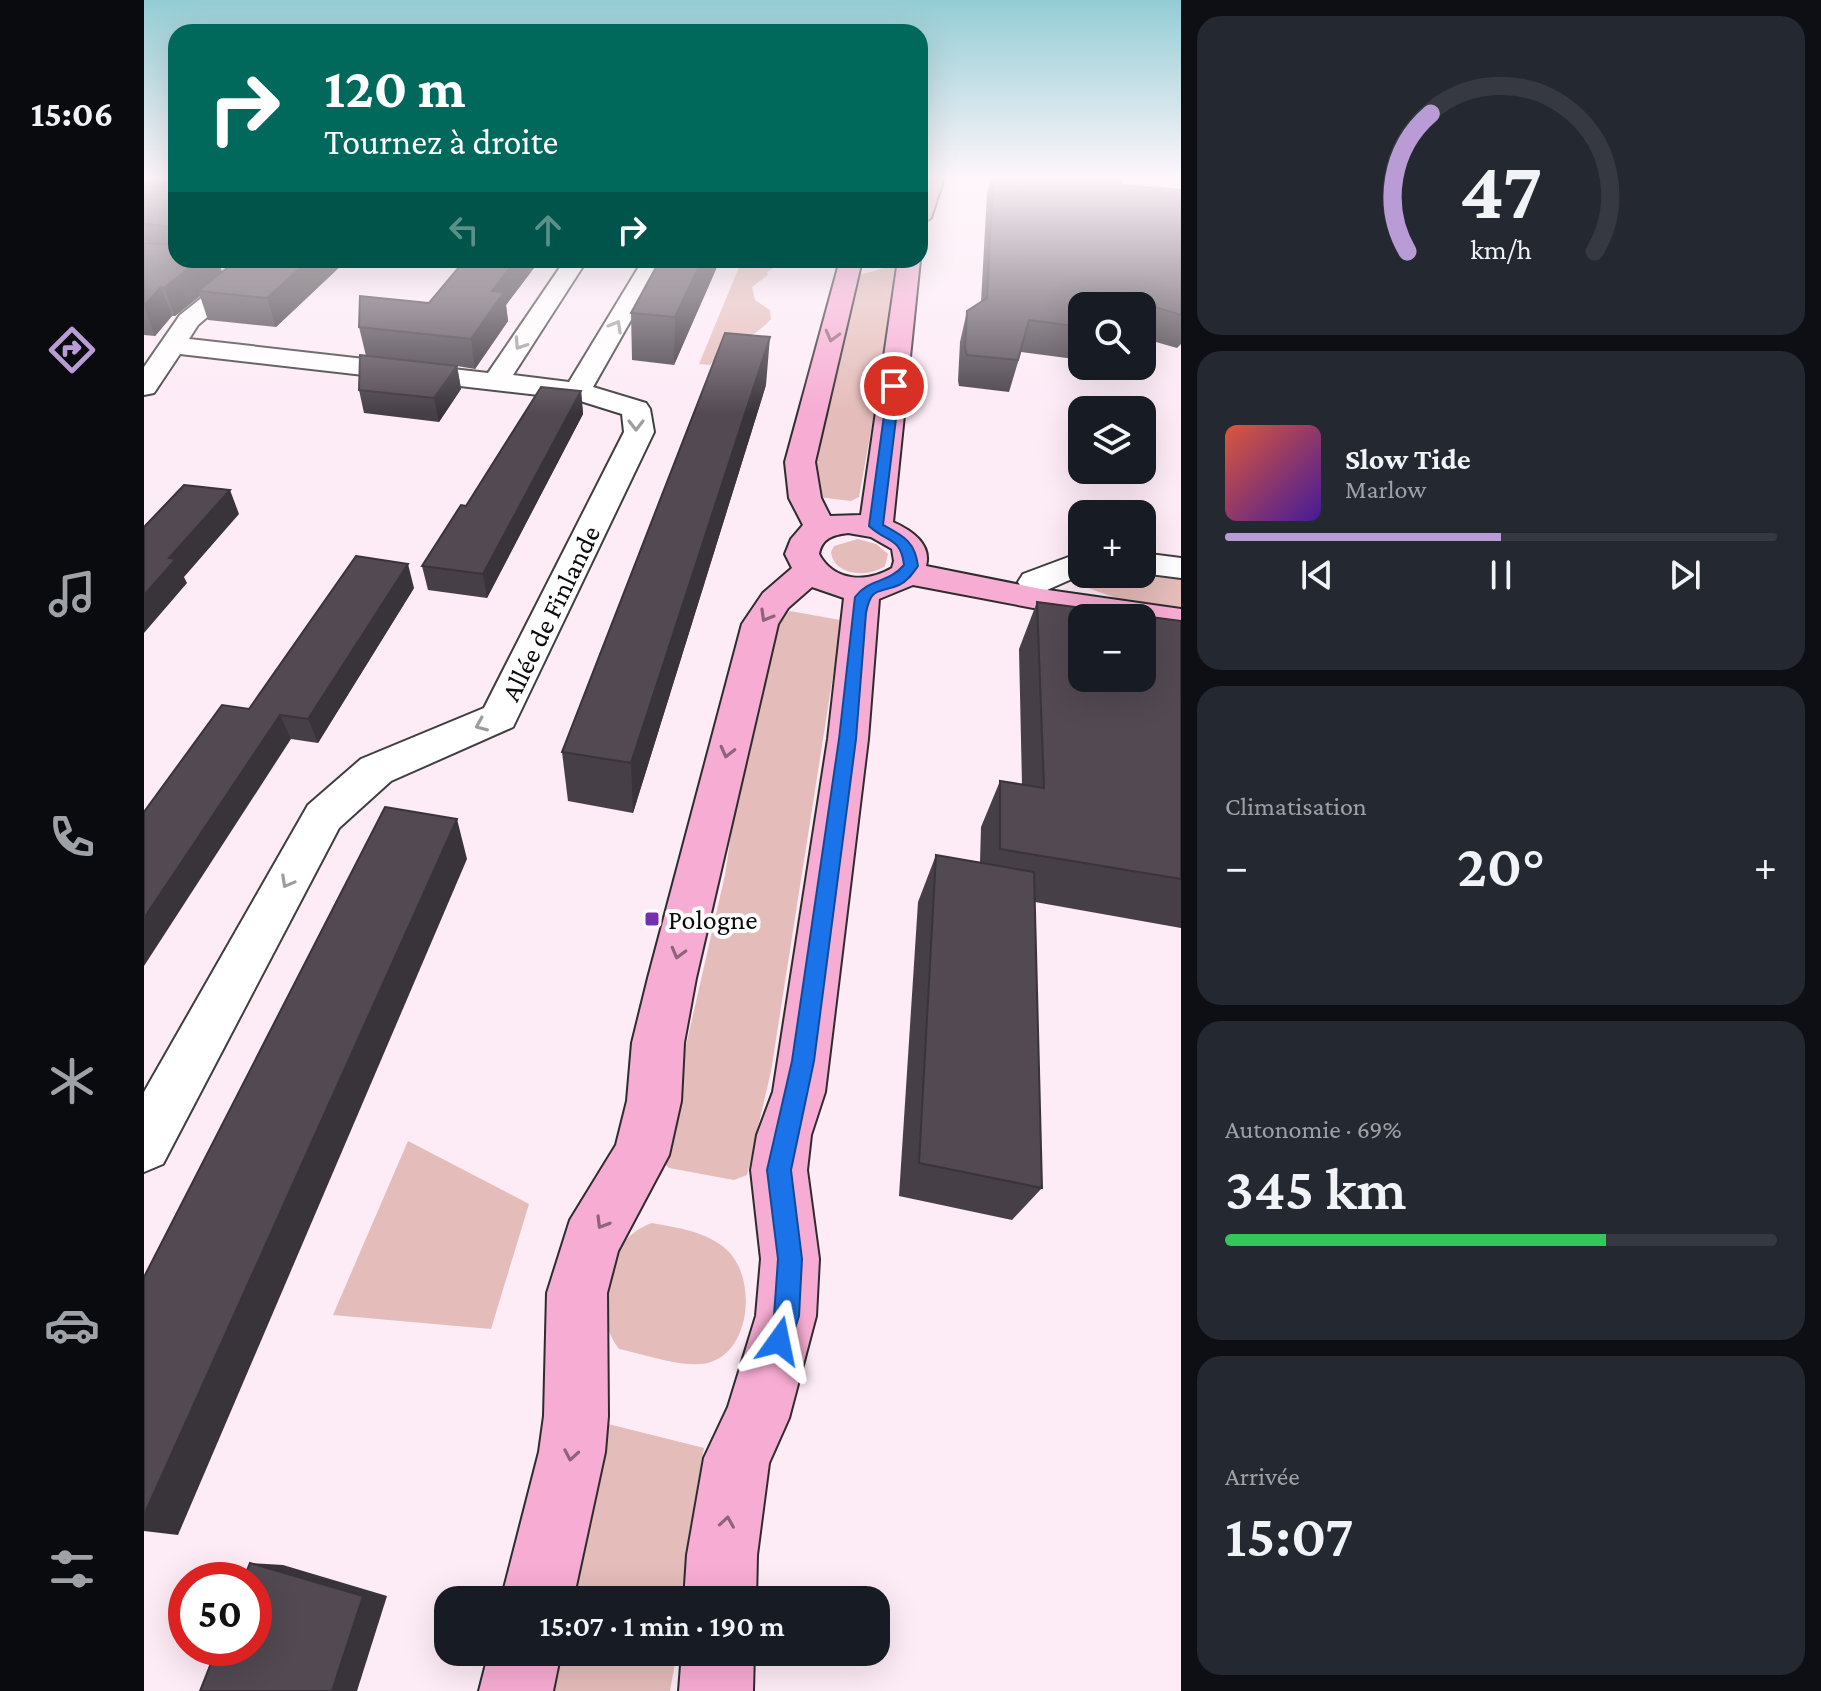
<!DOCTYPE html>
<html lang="fr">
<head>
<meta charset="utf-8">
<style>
  :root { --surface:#171b24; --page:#242831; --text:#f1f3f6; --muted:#9ea1a6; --line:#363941; --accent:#b99cd5 }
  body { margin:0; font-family:"Crimson Pro",serif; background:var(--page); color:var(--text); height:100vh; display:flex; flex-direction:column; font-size:30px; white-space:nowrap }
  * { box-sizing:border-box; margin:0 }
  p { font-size:26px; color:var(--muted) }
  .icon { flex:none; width:44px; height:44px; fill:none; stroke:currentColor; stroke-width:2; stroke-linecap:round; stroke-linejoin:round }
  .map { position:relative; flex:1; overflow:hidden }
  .details { display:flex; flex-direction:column; gap:16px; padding:16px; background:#0d0f14; width:640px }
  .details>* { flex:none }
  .guide { position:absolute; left:24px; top:24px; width:760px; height:244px; border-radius:24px; box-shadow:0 8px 32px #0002; background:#00695c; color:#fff; overflow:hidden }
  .tools { position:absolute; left:924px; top:292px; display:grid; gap:16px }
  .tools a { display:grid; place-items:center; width:88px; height:88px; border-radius:16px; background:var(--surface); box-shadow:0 8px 32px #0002; font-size:40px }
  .speed { position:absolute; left:24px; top:1562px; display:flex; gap:16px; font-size:40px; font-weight:700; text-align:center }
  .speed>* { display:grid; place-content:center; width:104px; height:104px; border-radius:50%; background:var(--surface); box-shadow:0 8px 32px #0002; line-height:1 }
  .speed .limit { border:12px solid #d22; background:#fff; color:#111 }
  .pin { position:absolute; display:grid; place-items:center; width:68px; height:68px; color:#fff; margin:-34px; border:4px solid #fff; border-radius:50%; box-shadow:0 2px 8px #0007 }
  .me { position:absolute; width:88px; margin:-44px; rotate:12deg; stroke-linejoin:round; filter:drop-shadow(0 0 6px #0008) }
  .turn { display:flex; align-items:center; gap:28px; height:168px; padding:0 24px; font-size:36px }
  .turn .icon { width:104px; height:104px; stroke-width:2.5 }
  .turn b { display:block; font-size:56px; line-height:68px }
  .lanes { display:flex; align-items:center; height:76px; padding:0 24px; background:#0003; justify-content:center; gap:40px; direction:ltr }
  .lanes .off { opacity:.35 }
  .big { font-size:60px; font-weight:600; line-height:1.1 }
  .details .tile { flex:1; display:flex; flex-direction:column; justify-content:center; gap:12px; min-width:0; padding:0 28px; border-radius:24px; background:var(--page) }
  .details .dial { align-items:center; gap:0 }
  .dial svg { height:208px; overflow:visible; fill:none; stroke:var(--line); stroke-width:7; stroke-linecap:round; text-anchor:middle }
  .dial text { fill:var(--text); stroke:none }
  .song { display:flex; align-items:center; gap:24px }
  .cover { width:96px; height:96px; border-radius:12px; background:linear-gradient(135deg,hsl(10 70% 55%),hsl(260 70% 35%)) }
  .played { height:8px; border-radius:4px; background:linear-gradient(90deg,var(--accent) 50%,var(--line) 50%) }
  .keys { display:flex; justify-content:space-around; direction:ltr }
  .heat { display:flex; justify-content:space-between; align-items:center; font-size:44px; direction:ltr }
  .charge { height:12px; border-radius:6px; background:linear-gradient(90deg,#34c759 69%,var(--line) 0) }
  .trip { position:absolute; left:290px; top:1586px; width:456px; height:80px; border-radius:24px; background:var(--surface); box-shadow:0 8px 32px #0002; font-weight:600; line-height:80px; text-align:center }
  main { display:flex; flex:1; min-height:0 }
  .tabs { display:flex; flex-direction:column; width:144px; justify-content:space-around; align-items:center; background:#090b0e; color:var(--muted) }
  .tabs .icon { width:56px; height:56px }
  .tabs .active { color:var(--accent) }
  .tabs b { font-size:36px; color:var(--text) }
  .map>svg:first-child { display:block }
  .green { fill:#e4bcb9 }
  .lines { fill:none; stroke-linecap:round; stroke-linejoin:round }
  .street-casing { stroke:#3e3e3e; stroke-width:4 }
  .secondary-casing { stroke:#2d2d2d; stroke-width:4 }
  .street { fill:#fff; fill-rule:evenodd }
  .secondary { fill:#f7acd3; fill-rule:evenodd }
  .wall { fill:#473f47 }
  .shaded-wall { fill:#39333a }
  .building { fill:#524953; stroke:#39333a; stroke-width:2; fill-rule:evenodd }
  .oneway { stroke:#9d9d9d }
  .oneway2 { stroke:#8d6479 }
  .route { fill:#1a73e8; stroke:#114b97; stroke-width:2 }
  .poi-dot { fill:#7531ad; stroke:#fff; stroke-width:3 }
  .labels { text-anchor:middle; stroke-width:8; stroke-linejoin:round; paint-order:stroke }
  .street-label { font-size:28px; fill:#0b0b0b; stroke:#fff }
  .poi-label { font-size:28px; fill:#0b0b0b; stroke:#fff; text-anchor:start }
</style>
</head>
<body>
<main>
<nav class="tabs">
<b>15:06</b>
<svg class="icon active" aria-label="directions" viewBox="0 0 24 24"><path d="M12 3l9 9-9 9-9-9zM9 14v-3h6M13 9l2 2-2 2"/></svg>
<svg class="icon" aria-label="music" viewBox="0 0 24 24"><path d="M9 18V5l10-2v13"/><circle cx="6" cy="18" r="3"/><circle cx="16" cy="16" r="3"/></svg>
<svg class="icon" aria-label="phone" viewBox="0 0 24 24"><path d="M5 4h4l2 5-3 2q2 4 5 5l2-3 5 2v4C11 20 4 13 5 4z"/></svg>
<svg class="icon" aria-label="climate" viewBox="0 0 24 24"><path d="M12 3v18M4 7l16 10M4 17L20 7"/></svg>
<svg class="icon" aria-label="car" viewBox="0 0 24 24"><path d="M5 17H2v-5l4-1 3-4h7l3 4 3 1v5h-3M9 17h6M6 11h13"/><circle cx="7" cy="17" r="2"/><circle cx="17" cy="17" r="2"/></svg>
<svg class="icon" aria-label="filters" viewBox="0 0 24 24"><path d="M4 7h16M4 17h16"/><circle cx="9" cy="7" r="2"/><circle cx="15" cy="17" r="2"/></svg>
</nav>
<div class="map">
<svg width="1037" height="1691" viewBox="0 0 1037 1691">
  <rect width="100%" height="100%" fill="#fdebf6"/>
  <g class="green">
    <path d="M598 260H634V265L623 272 624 275 608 287 611 300 626 310 627 319C610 339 579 347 566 365L555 364Z"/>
    <polygon points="757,263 715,497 707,501 674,497 666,483 697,326 712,293 716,275"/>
    <path d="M714 539 732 544 744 554 741 566C724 578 690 576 687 552L690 546Z"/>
    <polygon points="998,573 1037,578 1037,613 1003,609 913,577"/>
    <polygon points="646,611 696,620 695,637 627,1071 603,1175 590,1180 525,1168 516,1159 581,875 593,793 625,638 637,617"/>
    <polygon points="264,1141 385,1204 347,1329 189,1315"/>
    <path d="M508 1223C534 1228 562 1231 583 1250 612 1277 608 1348 567 1362 544 1370 499 1354 475 1349 445 1310 459 1240 508 1223Z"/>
    <polygon points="464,1424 560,1448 545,1533 541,1600 420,1600"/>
    <polygon points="408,1652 533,1652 526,1691 399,1691"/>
  </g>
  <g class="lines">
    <g class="street-casing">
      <g id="street">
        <polygon points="105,260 130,260 54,325 45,339 344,373 421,260 443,260 369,375 425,382 499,260 521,260 449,387 502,403 506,409 510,432 369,727 247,781 195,828 19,1164 0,1172 0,1092 164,805 217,759 340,708 480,432 478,414 430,399 36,354 10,393 0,395 0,367 36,315"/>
        <polygon points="938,552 939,574 903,590 891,593 879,590 874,582 879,574"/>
        <polygon points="998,553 1037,558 1037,578 998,573"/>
      </g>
    </g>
    <g class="secondary-casing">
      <g id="secondary">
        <polygon points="780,178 800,178 787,218 776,224 776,189"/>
        <path d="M776 259V260L749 522C767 530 788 544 782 566L897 589 1037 609V633L998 627V618H942L769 585 735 599 724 739 681 1092 667 1135 663 1170 675 1259 672 1316 645 1418 625 1463 613 1555 612 1600H540L543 1555 560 1458 584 1407 612 1316 617 1259 607 1170 613 1135 629 1092 684 739 700 598 668 587 644 608 634 624 552 978 540 1043 537 1101 525 1155 474 1251 463 1293 464 1416 461 1452 429 1600H357L395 1452 400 1416 403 1293 426 1220 472 1145 483 1101 488 1043 504 978 598 624 619 593 648 568 641 554 647 539 659 525 645 498 641 462 696 260H718L671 462 677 498 686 516 717 515 754 260ZM704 533 727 537 748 549 750 561 748 568C723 583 690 582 675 554 678 538 689 535 704 533Z"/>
        <polygon points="345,1652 417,1652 409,1691 335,1691"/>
        <polygon points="538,1652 610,1652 609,1691 535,1691"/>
      </g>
    </g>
    <use href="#street" class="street"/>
    <use href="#secondary" class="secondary"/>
  </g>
  <g class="wall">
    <polygon points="0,178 32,178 32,260 74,260 78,272 93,260 203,260 132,327 64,320 56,296 31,316 28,316 11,336 0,335"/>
    <polygon points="847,178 976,178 978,185 1037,190 1037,344 1033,348 998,338 998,306 938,306 938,360 877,352 865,392 815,386 814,381 816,342 823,311 837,302 843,193"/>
    <polygon points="321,260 396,260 362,305 364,321 331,369 313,366 317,389 295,422 220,413 215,390 222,356 215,327 285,303"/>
    <polygon points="576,260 530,365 488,360 487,313"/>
    <polygon points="622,385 489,813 424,801 418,752"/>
    <polygon points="437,391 439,414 343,598 284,590 278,566 322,506"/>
    <polygon points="270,588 174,743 147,739 105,709"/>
    <polygon points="893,602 1037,621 1037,928 891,902 898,1188 868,1220 755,1196 774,902 792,855 836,862 837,827 856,781 878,785 875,649"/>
  </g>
  <g class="shaded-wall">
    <polygon points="0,178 27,178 0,200"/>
    <polygon points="55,260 74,260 79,276 54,291 56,296 31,316 20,288"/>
    <polygon points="165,260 203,260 132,327 123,298"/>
    <polygon points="372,260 396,260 362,305 364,321 331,369 327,339 348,291"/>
    <polygon points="558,260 576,260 530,365 531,317"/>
    <polygon points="17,287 28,316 11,336 0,306"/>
    <polygon points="1008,306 998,332 998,314"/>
    <polygon points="626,337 622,385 489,813 487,763"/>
    <polygon points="313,366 317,389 295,422 290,398"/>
    <polygon points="437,391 439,414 343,598 339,574"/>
    <polygon points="86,490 95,514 40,577 43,583 0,633 0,595 25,558"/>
    <polygon points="264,564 270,588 174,743 164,719"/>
    <polygon points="136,715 147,739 0,966 0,918"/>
    <polygon points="313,819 323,859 34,1535 0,1531 0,1515"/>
    <polygon points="106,1563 139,1565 243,1596 213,1691 188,1691"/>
  </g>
  <g class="building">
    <polygon points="21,178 32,178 32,230 25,229 22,226 0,224 0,184"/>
    <polygon points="849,178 976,178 978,185 1037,190 1037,315 1008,306 998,314 998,306 938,306 938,327 885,320 874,360 823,355 821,349 823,311 843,298"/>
    <polygon points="0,243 32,245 32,260 55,260 20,288 17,287 0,306"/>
    <polygon points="93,260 165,260 123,298 54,291"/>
    <polygon points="321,260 372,260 348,291 360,292 327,339 215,327 216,296 285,303"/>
    <polygon points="516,260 558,260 531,317 487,313"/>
    <polygon points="581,333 626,337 487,763 418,752"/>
    <polygon points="216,355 313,366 290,398 215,390"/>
    <polygon points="397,387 437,391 339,574 278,566 317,505 322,506"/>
    <polygon points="40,485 86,490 25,558 32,559 0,595 0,527"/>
    <polygon points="212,556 264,564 164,719 136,715 0,918 0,812 78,705 105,709"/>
    <path d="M893 602 1037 621V879L856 849V781L900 788ZM938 618H998V678H938Z"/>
    <polygon points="241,807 313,819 0,1515 0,1277"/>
    <polygon points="792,855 890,872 898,1188 775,1163"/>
    <polygon points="106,1563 219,1596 188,1691 56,1691 73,1648 110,1648 110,1580 99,1580"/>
  </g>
  <defs><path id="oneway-chevron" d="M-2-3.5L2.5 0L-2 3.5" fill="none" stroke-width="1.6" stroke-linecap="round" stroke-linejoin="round" transform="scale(2)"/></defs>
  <g class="oneway">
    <use href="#oneway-chevron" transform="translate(472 326) rotate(-60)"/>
    <use href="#oneway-chevron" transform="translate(376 344) rotate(124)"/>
    <use href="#oneway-chevron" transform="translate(492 425) rotate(90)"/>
    <use href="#oneway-chevron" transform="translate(337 725) rotate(157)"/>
    <use href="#oneway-chevron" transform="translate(143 882) rotate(119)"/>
  </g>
  <g class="oneway2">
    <use href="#oneway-chevron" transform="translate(688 336) rotate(105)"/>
    <use href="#oneway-chevron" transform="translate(622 616) rotate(120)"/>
    <use href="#oneway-chevron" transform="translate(583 752) rotate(104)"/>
    <use href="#oneway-chevron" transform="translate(534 953) rotate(105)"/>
    <use href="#oneway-chevron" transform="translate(458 1223) rotate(121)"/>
    <use href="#oneway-chevron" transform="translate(427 1455) rotate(100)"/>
    <use href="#oneway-chevron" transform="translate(583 1522) rotate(-81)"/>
  </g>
  <linearGradient id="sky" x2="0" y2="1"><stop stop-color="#94ccd4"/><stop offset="0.43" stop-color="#fef6fb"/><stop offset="1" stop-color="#fef6fb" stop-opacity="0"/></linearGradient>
  <rect width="1037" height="414" fill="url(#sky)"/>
  <path class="route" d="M750 382 756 386 739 525C759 536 771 541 774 566 769 573 763 582 755 585 734 594 727 586 722 613L712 739 670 1061 647 1170 658 1259 655 1316 644 1350 635 1354 626 1350 622 1341 630 1316 634 1259 623 1170 648 1061 695 739 711 597C725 578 744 584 760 565 757 537 743 543 725 526L744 386Z"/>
  <rect class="poi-dot" x="500" y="911" width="16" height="16" rx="4"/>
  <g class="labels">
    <g class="street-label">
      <text transform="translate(406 613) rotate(-64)" y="10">Allée de Finlande</text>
    </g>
    <g class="poi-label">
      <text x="524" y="929">Pologne</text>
    </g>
  </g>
</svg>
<div class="tools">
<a><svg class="icon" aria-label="search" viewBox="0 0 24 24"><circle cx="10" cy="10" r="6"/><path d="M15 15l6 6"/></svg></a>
<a><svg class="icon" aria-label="layers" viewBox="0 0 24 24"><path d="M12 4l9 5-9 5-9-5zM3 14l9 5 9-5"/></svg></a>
<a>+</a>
<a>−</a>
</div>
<div class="speed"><div class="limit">50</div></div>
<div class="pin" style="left:750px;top:386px;background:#d93025"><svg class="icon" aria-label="arrive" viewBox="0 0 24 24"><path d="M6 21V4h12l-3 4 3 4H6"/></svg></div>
<svg class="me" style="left:635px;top:1341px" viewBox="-20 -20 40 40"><path d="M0-17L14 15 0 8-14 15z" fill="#1a73e8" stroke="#fff" stroke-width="4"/></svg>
<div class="trip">15:07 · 1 min · 190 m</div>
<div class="guide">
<div class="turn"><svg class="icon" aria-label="right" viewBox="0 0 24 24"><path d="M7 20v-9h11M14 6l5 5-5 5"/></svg><div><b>120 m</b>Tournez à droite</div></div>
<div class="lanes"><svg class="icon off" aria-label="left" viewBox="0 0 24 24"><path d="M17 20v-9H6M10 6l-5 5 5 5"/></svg><svg class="icon off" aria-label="ahead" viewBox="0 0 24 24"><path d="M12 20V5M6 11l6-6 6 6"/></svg><svg class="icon" aria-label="right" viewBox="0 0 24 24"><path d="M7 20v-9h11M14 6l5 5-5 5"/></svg></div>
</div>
</div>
<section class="details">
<div class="tile dial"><svg viewBox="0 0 100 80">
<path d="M14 69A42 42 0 1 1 86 69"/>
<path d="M14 69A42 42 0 0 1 23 16" stroke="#b99cd5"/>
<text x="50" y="56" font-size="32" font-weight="700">47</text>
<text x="50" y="72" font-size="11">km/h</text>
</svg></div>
<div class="tile">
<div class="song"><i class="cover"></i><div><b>Slow Tide</b><p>Marlow</p></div></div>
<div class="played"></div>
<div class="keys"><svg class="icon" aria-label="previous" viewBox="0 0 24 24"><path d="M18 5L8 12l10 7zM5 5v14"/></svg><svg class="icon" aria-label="pause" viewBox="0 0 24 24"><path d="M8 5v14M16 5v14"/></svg><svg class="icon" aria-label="next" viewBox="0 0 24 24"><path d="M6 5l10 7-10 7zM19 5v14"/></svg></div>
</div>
<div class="tile"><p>Climatisation</p>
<div class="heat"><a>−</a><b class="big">20°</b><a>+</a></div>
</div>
<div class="tile"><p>Autonomie · 69%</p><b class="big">345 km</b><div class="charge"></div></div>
<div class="tile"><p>Arrivée</p><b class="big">15:07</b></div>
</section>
</main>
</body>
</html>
